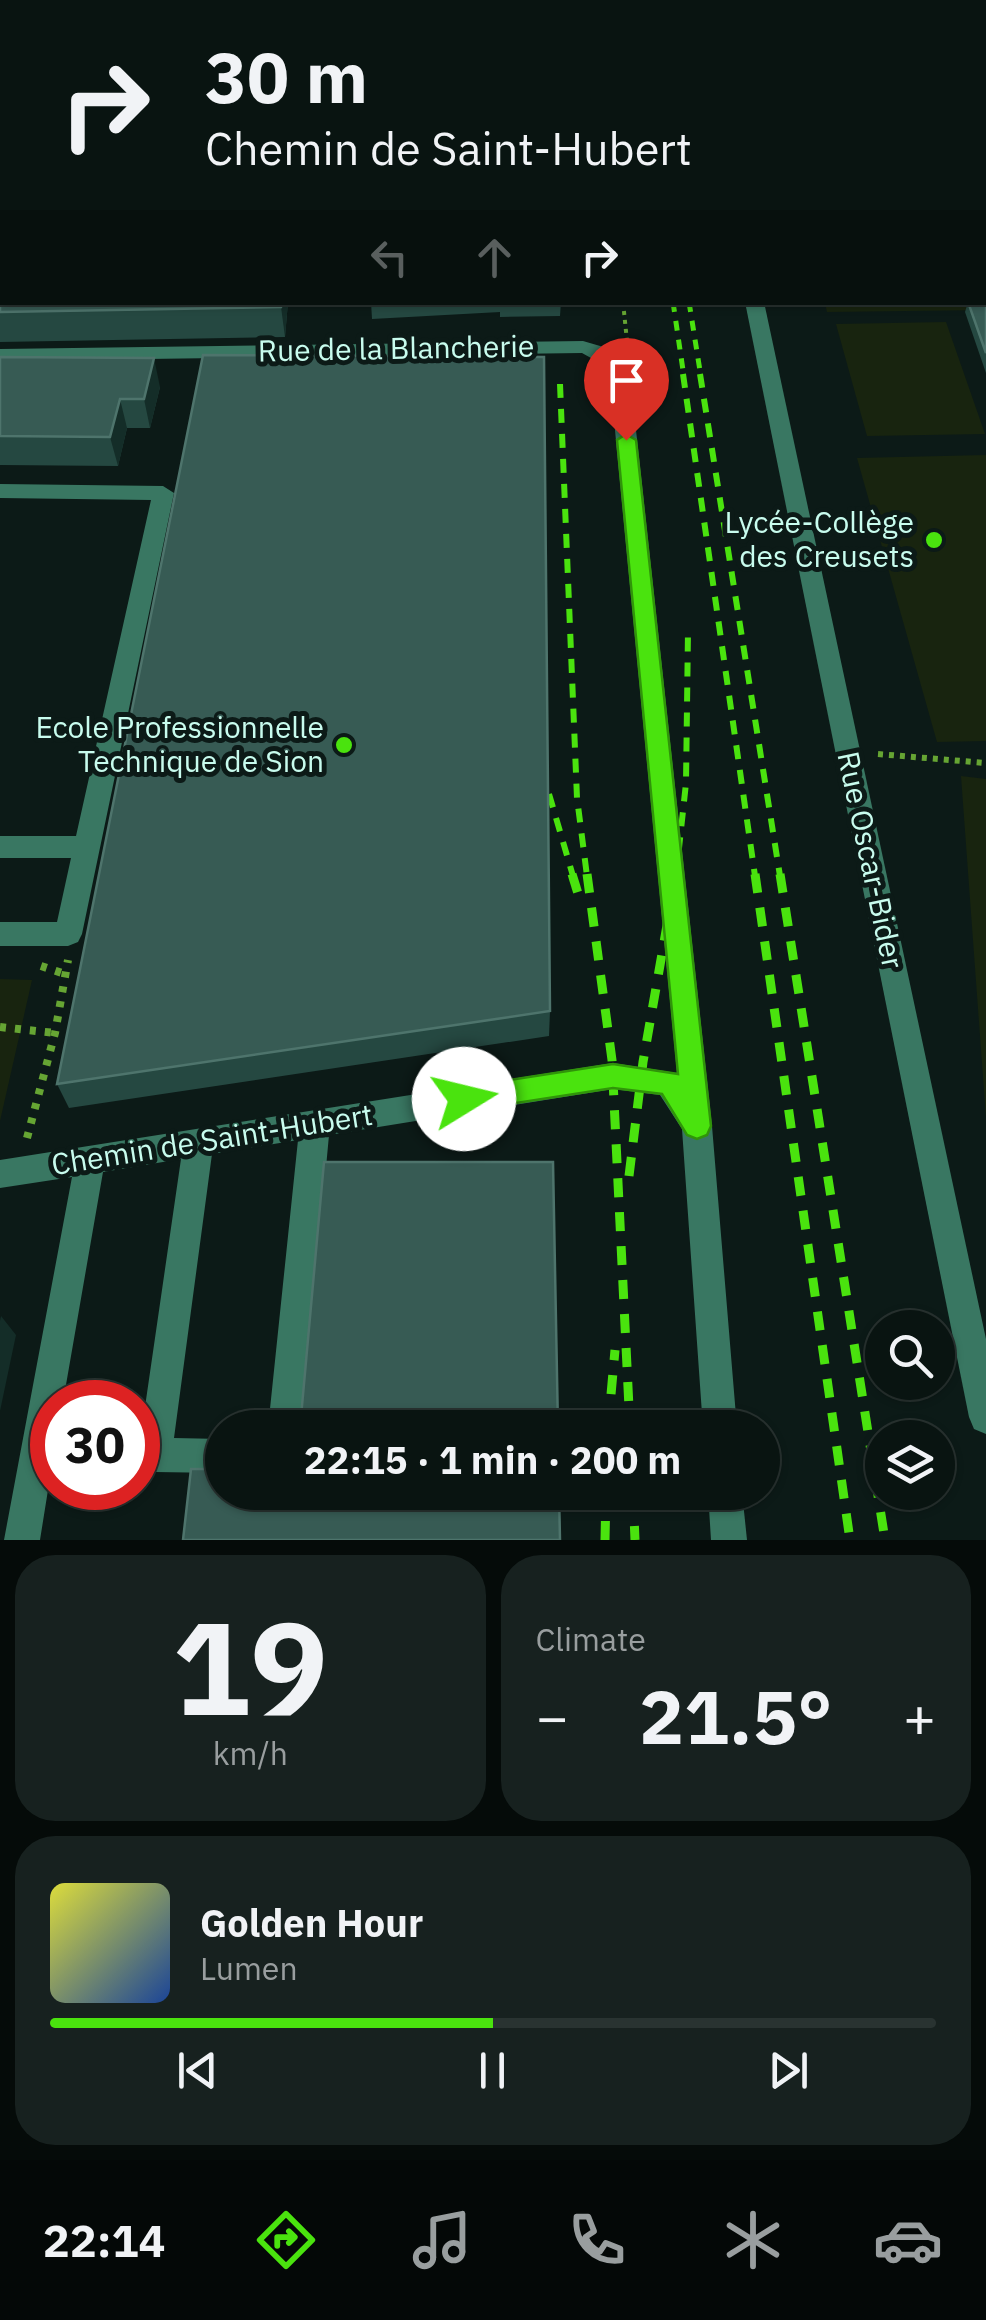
<!DOCTYPE html>
<html lang="en">
<head>
<meta charset="utf-8">
<style>
  :root { --surface:#091411; --page:#17211f; --text:#f1f3f6; --muted:#999e9f; --line:#293331; --accent:#4ae30e }
  body { margin:0; font-family:"IBM Plex Sans",sans-serif; background:var(--page); color:var(--text); height:100vh; display:flex; flex-direction:column; font-size:38px; white-space:nowrap }
  * { box-sizing:border-box; margin:0 }
  p { font-size:32px; color:var(--muted) }
  .icon { flex:none; width:55px; height:55px; fill:none; stroke:currentColor; stroke-width:2; stroke-linecap:round; stroke-linejoin:round }
  .map { position:relative; height:1540px; overflow:hidden }
  .side { display:flex; flex-direction:column; gap:15px; padding:15px; background:#050b09; flex:1 }
  .side>* { flex:none }
  .top-card { position:absolute; left:0px; top:0px; width:988px; height:305px; box-shadow:0 2px 8px #0004,0 0 0 2px var(--line); background:#091411; color:var(--text); overflow:hidden }
  .controls { position:absolute; left:865px; top:1310px; display:grid; gap:20px }
  .controls a { display:grid; place-items:center; width:90px; height:90px; border-radius:50%; background:var(--surface); box-shadow:0 2px 8px #0004,0 0 0 2px var(--line); font-size:50px }
  .speed { position:absolute; left:30px; top:1380px; display:flex; gap:20px; font-size:50px; font-weight:700; text-align:center }
  .speed>* { display:grid; place-content:center; width:130px; height:130px; border-radius:50%; background:var(--surface); box-shadow:0 2px 8px #0004,0 0 0 2px var(--line); line-height:1 }
  .speed .limit { border:15px solid #d22; background:#fff; color:#111 }
  .pin { position:absolute; display:grid; place-items:center; width:85px; height:85px; color:#fff; margin:-102px -42px; border-radius:50% 50% 50% 0; rotate:-45deg; box-shadow:0 0 10px #0007 }
  .pin .icon { rotate:45deg }
  .me { position:absolute; width:110px; margin:-55px; rotate:81deg; stroke-linejoin:round; filter:drop-shadow(0 0 8px #0008) }
  .turn { display:flex; align-items:center; gap:35px; height:210px; padding:0 40px; font-size:45px }
  .turn .icon { width:130px; height:130px; stroke-width:2.5 }
  .turn b { display:block; font-size:70px; line-height:85px }
  .lanes { display:flex; align-items:center; height:95px; padding:0 40px; background:#0003; justify-content:center; gap:50px; direction:ltr }
  .lanes .off { opacity:.35 }
  .big { font-size:75px; font-weight:700; line-height:1.1 }
  .side .tile { flex:1; display:flex; flex-direction:column; justify-content:center; gap:15px; min-width:0; padding:0 35px; border-radius:40px; background:var(--page) }
  .side .dial { align-items:center; gap:0 }
  .dial b { font-size:130px; line-height:1 }
  .song { display:flex; align-items:center; gap:30px }
  .cover { width:120px; height:120px; border-radius:15px; background:linear-gradient(135deg,hsl(60 70% 55%),hsl(220 70% 35%)) }
  .played { height:10px; border-radius:5px; background:linear-gradient(90deg,var(--accent) 50%,var(--line) 50%) }
  .keys { display:flex; justify-content:space-around; direction:ltr }
  .heat { display:flex; justify-content:space-between; align-items:center; font-size:55px; direction:ltr }
  .side .tiles { flex:1; display:grid; gap:15px; grid-template-columns:1fr 1fr }
  .tile:last-child { grid-column:span 2 }
  .trip { position:absolute; left:205px; top:1410px; width:575px; height:100px; border-radius:50px; background:var(--surface); box-shadow:0 2px 8px #0004,0 0 0 2px var(--line); font-weight:700; line-height:100px; text-align:center }
  .menu { display:flex; height:160px; justify-content:space-around; align-items:center; background:#040807; color:var(--muted) }
  .menu .icon { width:70px; height:70px }
  .menu .active { color:var(--accent) }
  .menu b { font-size:45px; color:var(--text) }
  .map>svg:first-child { display:block }
  .green { fill:#18240f }
  .lines { fill:none; stroke-linecap:round; stroke-linejoin:round }
  .path-far2 { stroke:#66a533; stroke-width:4; stroke-dasharray:4 5; stroke-linecap:butt }
  .path-far1 { stroke:#66a533; stroke-width:6; stroke-dasharray:5 6; stroke-linecap:butt }
  .path { stroke:#66a533; stroke-width:8; stroke-dasharray:6 9; stroke-linecap:butt }
  .minor { fill:#397762; fill-rule:evenodd }
  .major { fill:#56cff5; fill-rule:evenodd }
  .rail-far2 { stroke:#4ae30e; stroke-width:5; stroke-dasharray:10 9; stroke-linecap:butt }
  .rail-far1 { stroke:#4ae30e; stroke-width:6; stroke-dasharray:14 11; stroke-linecap:butt }
  .rail { stroke:#4ae30e; stroke-width:9; stroke-dasharray:19 15; stroke-linecap:butt }
  .wall { fill:#254841 }
  .shaded-wall { fill:#142d28 }
  .building { fill:#375b54; stroke:#4e746c; stroke-width:2.5 }
  .route { fill:#4ae30e; stroke:#309409; stroke-width:2.5 }
  .poi-dot { fill:#4ae30e; stroke:#0c1a17; stroke-width:4 }
  .labels { text-anchor:middle; stroke-width:10; stroke-linejoin:round; paint-order:stroke }
  .street-label { font-size:30px; fill:#c8fcee; stroke:#0c1a17 }
  .poi-label { font-size:30px; fill:#c8fcee; stroke:#0c1a17; text-anchor:end }
</style>
</head>
<body>
<div class="map">
<svg width="986" height="1540" viewBox="0 0 986 1540">
  <rect width="100%" height="100%" fill="#0c1a17"/>
  <g class="green">
    <polygon points="986,227 986,310 827,312 825,303 985,302"/>
    <polygon points="946,322 985,434 867,436 836,324"/>
    <polygon points="986,455 986,741 937,742 857,458"/>
    <polygon points="961,776 986,779 986,1118"/>
    <polygon points="0,979 32,980 0,1121"/>
  </g>
  <g class="lines">
    <polyline class="path-far2" points="623,302 627,341"/>
    <polyline class="path-far1" points="878,754 986,763"/>
    <g class="path">
      <polyline points="41,966 68,975"/>
      <polyline points="0,1027 55,1033"/>
      <polyline points="27,1138 55,1033 68,960"/>
    </g>
    <g class="minor">
      <rect x="414" y="0" width="14" height="2"/>
      <rect x="451" y="0" width="14" height="2"/>
      <rect x="553" y="0" width="14" height="2"/>
      <rect x="683" y="0" width="14" height="2"/>
      <rect x="985" y="26" width="1" height="10"/>
      <rect x="985" y="122" width="1" height="10"/>
      <polygon points="745,302 764,302 986,1339 986,1434 974,1429 969,1417"/>
      <polygon points="583,341 607,348 629,366 712,1126 737,1428 703,1428 682,1129 660,1095 613,1089 329,1135 302,1428 268,1428 298,1140 212,1154 174,1438 222,1439 222,1473 155,1472 143,1467 138,1455 181,1159 103,1172 63,1402 52,1402 52,1465 40,1540 4,1540 72,1177 0,1188 0,1160 613,1063 677,1073 609,368 582,353 0,361 0,349"/>
      <polygon points="0,484 163,486 174,493 82,934 78,942 68,946 0,946 0,922 57,922 71,858 0,858 0,836 76,836 151,500 0,498"/>
      <polygon points="708,1492 742,1492 747,1540 711,1540"/>
    </g>
    <g class="major">
      <rect x="985" y="176" width="1" height="10"/>
      <rect x="0" y="210" width="2" height="12"/>
    </g>
    <g class="rail-far2">
      <polyline points="673,302 684,377"/>
      <polyline points="689,302 701,377"/>
    </g>
    <g class="rail-far1">
      <polyline points="683,374 755,876"/>
      <polyline points="700,374 780,876"/>
      <polyline points="560,384 577,798 587,876"/>
      <polyline points="542,770 573,876"/>
      <polyline points="676,876 686,783 688,631"/>
    </g>
    <g class="rail">
      <polyline points="572,874 580,900"/>
      <polyline points="587,874 612,1060 630,1428"/>
      <polyline points="755,874 850,1540"/>
      <polyline points="780,874 885,1540"/>
      <polyline points="629,1176 643,1062 676,874"/>
      <polyline points="608,1428 615,1350"/>
      <polyline points="633,1492 635,1540"/>
      <polyline points="605,1540 606,1492"/>
    </g>
  </g>
  <g class="wall">
    <polygon points="0,0 30,0 31,2 2,2 2,48 0,48"/>
    <rect x="467" y="0" width="85" height="2"/>
    <polygon points="749,0 813,0 813,2 748,2"/>
    <polygon points="923,0 983,0 982,2 924,2"/>
    <polygon points="985,40 986,40 985,119"/>
    <polygon points="0,244 2,302 288,302 285,337 0,342"/>
    <polygon points="986,301 986,373 965,312 968,302"/>
    <polygon points="371,302 561,302 560,316 500,317 500,312 372,319"/>
    <polygon points="0,357 160,387 150,428 127,428 118,466 0,465"/>
    <polygon points="550,1011 549,1036 69,1108 57,1084"/>
  </g>
  <g class="shaded-wall">
    <polygon points="18,0 30,0 31,2 17,2"/>
    <polygon points="2,55 2,92 0,85 0,63"/>
    <polygon points="282,302 288,302 285,337 281,307"/>
    <polygon points="154,358 160,387 150,428 144,399"/>
    <polygon points="120,399 127,428 118,466 110,437"/>
    <polygon points="1,1316 16,1335 0,1411 0,1321"/>
  </g>
  <g class="building">
    <polygon points="0,0 18,0 17,2 2,2 2,20 0,20"/>
    <polygon points="185,0 202,0 198,2 181,2"/>
    <polygon points="364,0 391,0 390,2 364,2"/>
    <polygon points="764,0 813,0 814,1 765,1"/>
    <rect x="985" y="40" width="1" height="33"/>
    <polygon points="0,244 2,244 2,302 282,302 281,307 0,312"/>
    <polygon points="985,301 986,301 986,353 968,302"/>
    <polygon points="203,355 544,357 550,1011 57,1084"/>
    <polygon points="0,357 154,358 144,399 120,399 110,437 0,436"/>
    <polygon points="324,1162 553,1162 558,1428 300,1428"/>
    <polygon points="191,1469 222,1469 222,1492 559,1492 560,1540 183,1540"/>
  </g>
  <polygon class="route" points="626,434 636,440 711,1126 707,1135 697,1139 687,1135 662,1094 613,1088 464,1111 455,1108 451,1099 455,1090 464,1087 613,1064 678,1074 617,440"/>
  <g class="poi-dot">
    <circle cx="934" cy="540" r="10"/>
    <circle cx="344" cy="745" r="10"/>
  </g>
  <g class="labels">
    <g class="street-label">
      <text transform="translate(396 349) rotate(-1)" y="10">Rue de la Blancherie</text>
      <text transform="translate(870 860) rotate(78)" y="10">Rue Oscar-Bider</text>
      <text transform="translate(212 1140) rotate(-9)" y="10">Chemin de Saint-Hubert</text>
    </g>
    <g class="poi-label">
      <text x="914" y="533">Lycée-Collège<tspan x="914" dy="34">des Creusets</tspan></text>
      <text x="324" y="738">Ecole Professionnelle<tspan x="324" dy="34">Technique de Sion</tspan></text>
    </g>
  </g>
</svg>
<div class="controls">
<a><svg class="icon" aria-label="search" viewBox="0 0 24 24"><circle cx="10" cy="10" r="6"/><path d="M15 15l6 6"/></svg></a>
<a><svg class="icon" aria-label="layers" viewBox="0 0 24 24"><path d="M12 4l9 5-9 5-9-5zM3 14l9 5 9-5"/></svg></a>
</div>
<div class="speed"><div class="limit">30</div></div>
<div class="pin" style="left:626px;top:440px;background:#d93025"><svg class="icon" aria-label="arrive" viewBox="0 0 24 24"><path d="M6 21V4h12l-3 4 3 4H6"/></svg></div>
<svg class="me" style="left:464px;top:1099px" viewBox="-20 -20 40 40"><circle r="19" fill="#fff"/><path d="M0-13L10 11 0 6-10 11z" fill="#4ae30e"/></svg>
<div class="trip">22:15 · 1 min · 200 m</div>
<div class="top-card">
<div class="turn"><svg class="icon" aria-label="right" viewBox="0 0 24 24"><path d="M7 20v-9h11M14 6l5 5-5 5"/></svg><div><b>30 m</b>Chemin de Saint-Hubert</div></div>
<div class="lanes"><svg class="icon off" aria-label="left" viewBox="0 0 24 24"><path d="M17 20v-9H6M10 6l-5 5 5 5"/></svg><svg class="icon off" aria-label="ahead" viewBox="0 0 24 24"><path d="M12 20V5M6 11l6-6 6 6"/></svg><svg class="icon" aria-label="right" viewBox="0 0 24 24"><path d="M7 20v-9h11M14 6l5 5-5 5"/></svg></div>
</div>
</div>
<section class="side">
<div class="tiles">
<div class="tile dial"><b>19</b><p>km/h</p></div>
<div class="tile"><p>Climate</p>
<div class="heat"><a>−</a><b class="big">21.5°</b><a>+</a></div>
</div>
<div class="tile">
<div class="song"><i class="cover"></i><div><b>Golden Hour</b><p>Lumen</p></div></div>
<div class="played"></div>
<div class="keys"><svg class="icon" aria-label="previous" viewBox="0 0 24 24"><path d="M18 5L8 12l10 7zM5 5v14"/></svg><svg class="icon" aria-label="pause" viewBox="0 0 24 24"><path d="M8 5v14M16 5v14"/></svg><svg class="icon" aria-label="next" viewBox="0 0 24 24"><path d="M6 5l10 7-10 7zM19 5v14"/></svg></div>
</div>
</div>
</section>
<nav class="menu">
<b>22:14</b>
<svg class="icon active" aria-label="directions" viewBox="0 0 24 24"><path d="M12 3l9 9-9 9-9-9zM9 14v-3h6M13 9l2 2-2 2"/></svg>
<svg class="icon" aria-label="music" viewBox="0 0 24 24"><path d="M9 18V5l10-2v13"/><circle cx="6" cy="18" r="3"/><circle cx="16" cy="16" r="3"/></svg>
<svg class="icon" aria-label="phone" viewBox="0 0 24 24"><path d="M5 4h4l2 5-3 2q2 4 5 5l2-3 5 2v4C11 20 4 13 5 4z"/></svg>
<svg class="icon" aria-label="climate" viewBox="0 0 24 24"><path d="M12 3v18M4 7l16 10M4 17L20 7"/></svg>
<svg class="icon" aria-label="car" viewBox="0 0 24 24"><path d="M5 17H2v-5l4-1 3-4h7l3 4 3 1v5h-3M9 17h6M6 11h13"/><circle cx="7" cy="17" r="2"/><circle cx="17" cy="17" r="2"/></svg>
</nav>
</body>
</html>
